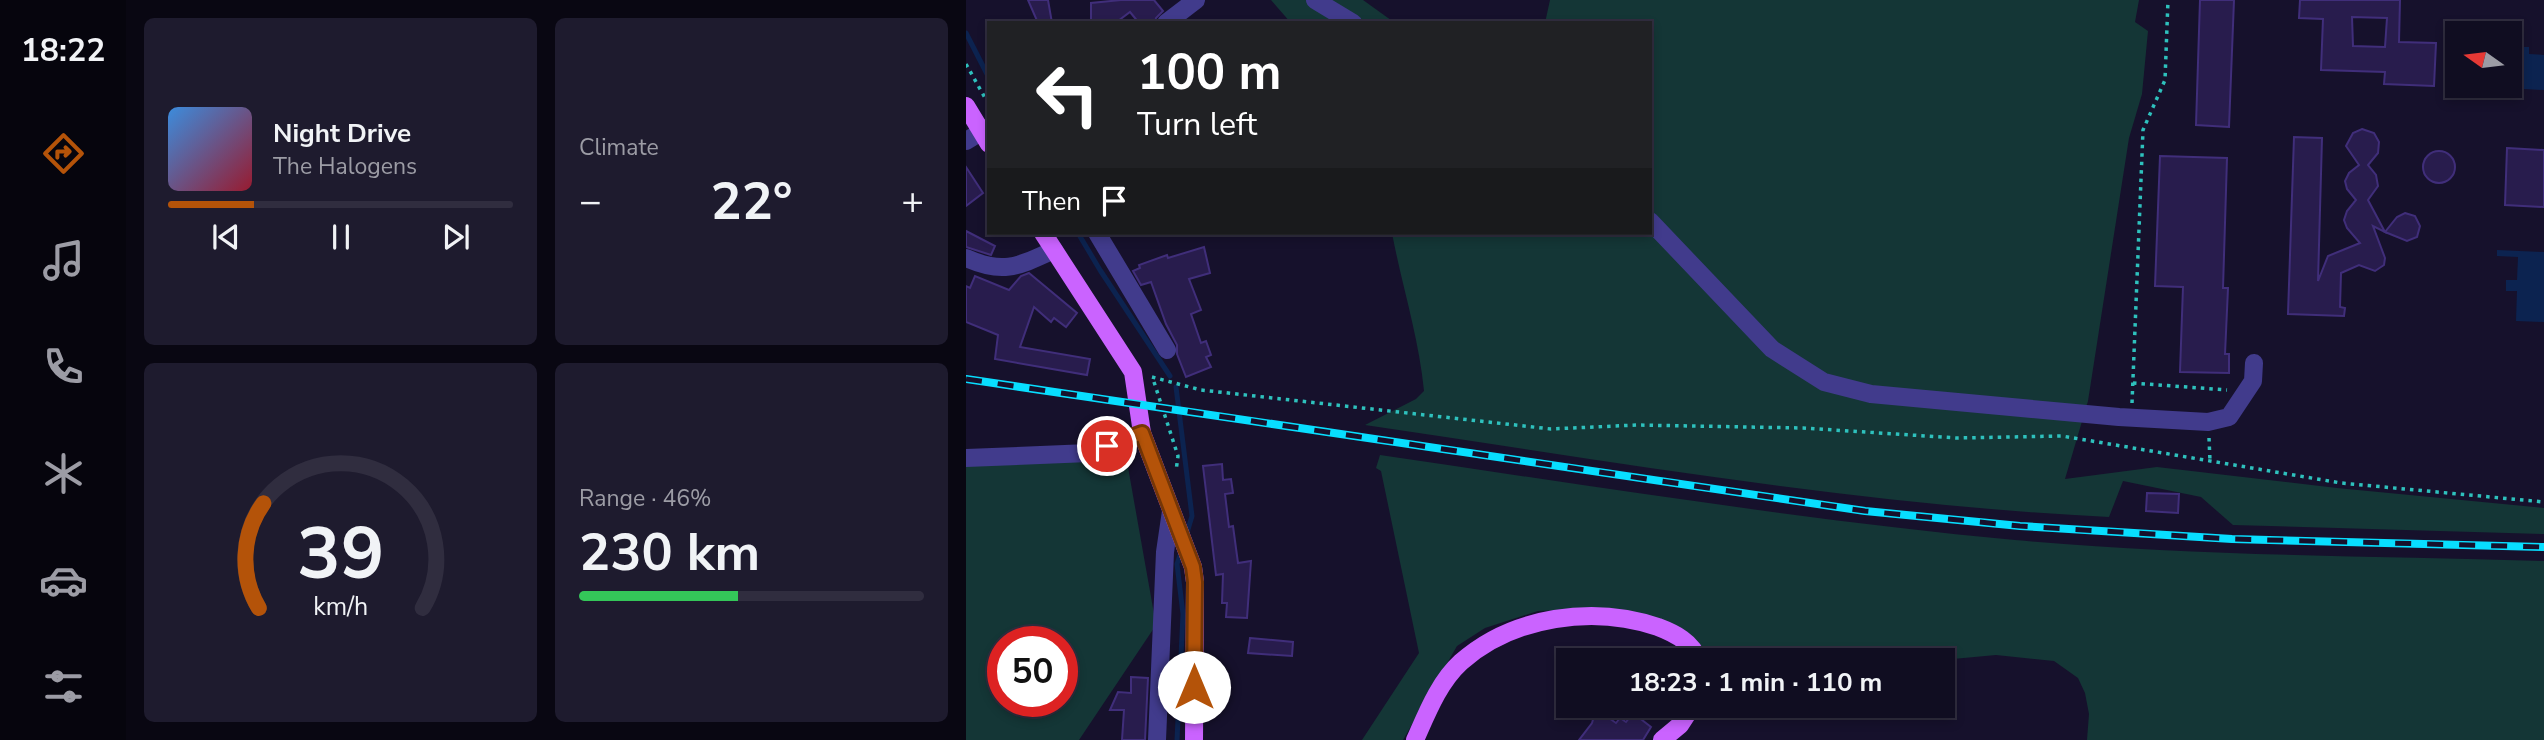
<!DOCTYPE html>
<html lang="en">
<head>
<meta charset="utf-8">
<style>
  :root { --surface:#100d21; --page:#1e1b2e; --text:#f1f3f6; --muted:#9c9ca5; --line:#302d3f; --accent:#b45309 }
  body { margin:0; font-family:"Nunito Sans",sans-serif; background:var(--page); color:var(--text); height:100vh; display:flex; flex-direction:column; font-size:26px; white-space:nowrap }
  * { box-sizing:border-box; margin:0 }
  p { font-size:23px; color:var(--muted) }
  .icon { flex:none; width:38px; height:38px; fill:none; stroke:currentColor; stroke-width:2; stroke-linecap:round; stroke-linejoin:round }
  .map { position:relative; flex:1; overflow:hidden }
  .side { display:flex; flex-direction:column; gap:18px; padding:18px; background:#090712; width:840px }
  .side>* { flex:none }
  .hud { position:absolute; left:21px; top:21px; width:665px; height:214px; border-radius:0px; box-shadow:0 4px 10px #0003,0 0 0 2px var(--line); background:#202124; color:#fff; overflow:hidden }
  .needle { width:46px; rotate:284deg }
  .buttons { position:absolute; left:1479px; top:21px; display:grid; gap:14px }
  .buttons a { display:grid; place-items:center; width:77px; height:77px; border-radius:0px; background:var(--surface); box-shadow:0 4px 10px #0003,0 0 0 2px var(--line); font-size:35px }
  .speed { position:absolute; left:21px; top:626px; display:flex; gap:14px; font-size:35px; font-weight:700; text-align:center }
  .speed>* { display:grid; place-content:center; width:91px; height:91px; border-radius:50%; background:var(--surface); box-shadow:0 4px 10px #0003,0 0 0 2px var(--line); line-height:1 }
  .speed .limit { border:10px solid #d22; background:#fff; color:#111 }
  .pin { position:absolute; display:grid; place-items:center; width:60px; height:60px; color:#fff; margin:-30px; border:4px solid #fff; border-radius:50%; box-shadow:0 2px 7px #0007 }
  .me { position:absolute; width:77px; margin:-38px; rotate:0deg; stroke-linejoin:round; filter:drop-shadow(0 0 5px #0008) }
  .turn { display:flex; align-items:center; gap:24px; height:147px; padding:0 35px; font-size:32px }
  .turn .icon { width:91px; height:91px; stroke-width:2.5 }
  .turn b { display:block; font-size:49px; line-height:60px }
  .then { display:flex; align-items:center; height:66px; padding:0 35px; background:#0003; gap:14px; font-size:26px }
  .big { font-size:52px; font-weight:700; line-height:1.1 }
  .side .card { flex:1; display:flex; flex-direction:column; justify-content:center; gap:10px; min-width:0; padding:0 24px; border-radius:10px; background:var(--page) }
  .side .dial { align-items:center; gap:0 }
  .dial svg { height:182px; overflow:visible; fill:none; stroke:var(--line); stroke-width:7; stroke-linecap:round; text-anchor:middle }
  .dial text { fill:var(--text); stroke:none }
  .song { display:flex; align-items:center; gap:21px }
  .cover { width:84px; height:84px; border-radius:10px; background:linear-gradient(135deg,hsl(210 70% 55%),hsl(350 70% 35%)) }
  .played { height:7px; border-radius:4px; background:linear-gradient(90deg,var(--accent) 25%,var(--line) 25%) }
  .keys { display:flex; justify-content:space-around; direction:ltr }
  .heat { display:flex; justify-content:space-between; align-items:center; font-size:38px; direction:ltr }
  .charge { height:10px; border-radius:5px; background:linear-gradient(90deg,#34c759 46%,var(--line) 0) }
  .side .tiles { flex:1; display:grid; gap:18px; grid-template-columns:repeat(2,1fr) }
  .trip { position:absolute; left:590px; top:648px; width:399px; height:70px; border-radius:0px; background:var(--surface); box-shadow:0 4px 10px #0003,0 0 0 2px var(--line); font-weight:700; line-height:70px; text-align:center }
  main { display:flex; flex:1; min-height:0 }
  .dock { display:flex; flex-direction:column; width:126px; justify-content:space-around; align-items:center; background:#06050d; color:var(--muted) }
  .dock .icon { width:49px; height:49px }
  .dock .on { color:var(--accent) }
  .dock b { font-size:32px; color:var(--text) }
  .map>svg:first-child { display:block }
  .green { fill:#143636; fill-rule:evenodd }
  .water { fill:#0c2350 }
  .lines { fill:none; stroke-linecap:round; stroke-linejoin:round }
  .stream { stroke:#0c2350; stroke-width:5 }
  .building { fill:#281c4d; stroke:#402e7a; stroke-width:2; fill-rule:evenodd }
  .path { stroke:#2ec1bd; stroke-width:3.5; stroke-dasharray:3.5 5; stroke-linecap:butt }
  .minor { stroke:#413b8c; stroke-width:18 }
  .major { stroke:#ca63ff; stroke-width:18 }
  .rail-casing { stroke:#08deff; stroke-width:8 }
  .rail { stroke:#16112c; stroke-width:5; stroke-dasharray:16; stroke-linecap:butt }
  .route-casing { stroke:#753606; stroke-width:18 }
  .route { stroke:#b45309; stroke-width:12 }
</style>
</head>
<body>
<main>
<nav class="dock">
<b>18:22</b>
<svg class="icon on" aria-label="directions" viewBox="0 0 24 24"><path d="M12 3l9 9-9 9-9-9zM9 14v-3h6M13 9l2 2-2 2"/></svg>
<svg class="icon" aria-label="music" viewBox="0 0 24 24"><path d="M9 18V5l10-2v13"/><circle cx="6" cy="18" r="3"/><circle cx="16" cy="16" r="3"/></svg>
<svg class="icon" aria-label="phone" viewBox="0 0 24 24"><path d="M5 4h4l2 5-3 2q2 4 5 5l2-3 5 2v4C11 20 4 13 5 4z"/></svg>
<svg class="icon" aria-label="climate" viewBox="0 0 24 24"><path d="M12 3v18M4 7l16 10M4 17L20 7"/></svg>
<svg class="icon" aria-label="car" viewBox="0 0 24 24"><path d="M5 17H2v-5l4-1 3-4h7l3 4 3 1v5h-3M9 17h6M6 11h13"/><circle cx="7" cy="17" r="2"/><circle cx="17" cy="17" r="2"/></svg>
<svg class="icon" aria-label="filters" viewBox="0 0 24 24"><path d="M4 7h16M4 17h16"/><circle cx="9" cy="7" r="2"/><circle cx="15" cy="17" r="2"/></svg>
</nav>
<section class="side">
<div class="tiles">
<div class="card">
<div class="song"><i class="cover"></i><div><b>Night Drive</b><p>The Halogens</p></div></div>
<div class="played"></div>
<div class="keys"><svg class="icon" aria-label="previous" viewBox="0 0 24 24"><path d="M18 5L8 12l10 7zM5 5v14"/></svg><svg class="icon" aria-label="pause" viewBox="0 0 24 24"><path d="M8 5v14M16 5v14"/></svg><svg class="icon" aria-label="next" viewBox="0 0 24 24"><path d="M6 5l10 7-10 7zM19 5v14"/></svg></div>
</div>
<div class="card"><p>Climate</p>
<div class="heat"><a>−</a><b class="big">22°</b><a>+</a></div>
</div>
<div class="card dial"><svg viewBox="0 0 100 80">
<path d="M14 69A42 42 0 1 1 86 69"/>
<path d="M14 69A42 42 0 0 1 16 23" stroke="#b45309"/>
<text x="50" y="56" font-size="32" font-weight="700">39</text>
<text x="50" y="72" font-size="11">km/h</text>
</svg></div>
<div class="card"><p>Range · 46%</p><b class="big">230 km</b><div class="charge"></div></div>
</div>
</section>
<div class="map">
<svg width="1578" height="740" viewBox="0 0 1578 740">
  <rect width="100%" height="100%" fill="#16112c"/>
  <g class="green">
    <polygon points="305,0 397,0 429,23 325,23"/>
    <path d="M584 0H1173L1169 22 1182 31 1176 94 1163 138 1122 401 1099 479 1191 467 1371 488 1578 508V534L1267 525 1235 497 1157 481 1143 517C893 505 646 461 399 425L450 399 458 391C453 338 436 286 426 233H684V23H579Z"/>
    <path d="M414 455C626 486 837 520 1049 540 1225 556 1402 556 1578 561V740H1121L1123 714 1119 693 1112 678 1088 661 1030 655 976 660H750L712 630 625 609 572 611 519 628 491 646 437 740H396L453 653 415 471 410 468Z"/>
    <path d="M160 456 190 625 113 740H0V461ZM37 642H96V702H37Z"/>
  </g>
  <g class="water">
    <polygon points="1545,47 1563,47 1563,54 1578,55 1578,90 1540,88 1540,86 1544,86"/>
    <polygon points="1531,250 1578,252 1578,322 1550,321 1551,291 1540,291 1540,280 1551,280 1552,257 1531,256"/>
  </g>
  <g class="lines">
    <g class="stream">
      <polyline points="0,33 23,78"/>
      <polyline points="112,233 134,270 204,376"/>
      <polyline points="210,387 226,516 220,536"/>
      <polyline points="211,740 217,614 211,564 215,552"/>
    </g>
  </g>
  <g class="building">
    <polygon points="62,0 82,0 86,23 72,23"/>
    <polygon points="155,0 188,0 197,11 190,18 189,23 173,23 164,12 152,21 125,22 125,3"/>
    <polygon points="1234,0 1268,0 1263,127 1230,125"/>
    <path d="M1334 0H1434L1433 42 1470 43 1468 86 1418 84 1419 72 1355 70 1357 19 1333 18ZM1386 17 1421 18 1419 47 1387 46Z"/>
    <polygon points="1396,129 1408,133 1413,142 1412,153 1402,165 1410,175 1412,186 1402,200 1419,232 1407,226 1419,258 1418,265 1409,271 1393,265 1375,273 1374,307 1379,308 1378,316 1322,314 1328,137 1356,138 1352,281 1362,256 1394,243 1381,228 1378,220 1381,211 1390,200 1381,189 1379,181 1383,173 1393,165 1380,146 1387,133"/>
    <polygon points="1541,148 1578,150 1578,207 1539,205"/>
    <circle cx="1473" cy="167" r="16"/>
    <polygon points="1194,156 1261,158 1257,288 1262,288 1259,354 1263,354 1263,373 1214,372 1217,287 1189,286"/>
    <polygon points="0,167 17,193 0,206"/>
    <polygon points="1439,213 1449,216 1454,226 1451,237 1441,241 1419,232 1431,217"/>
    <polygon points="0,231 29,246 25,255 0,247"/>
    <polygon points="238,247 244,273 223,279 235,310 225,314 235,343 240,341 245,355 240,357 245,367 220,377 211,354 211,345 200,324 185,282 175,285 167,271 174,268 173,265 201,255 202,258"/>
    <polygon points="63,273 111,313 100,327 88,318 85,322 68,307 54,347 124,359 121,375 29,359 32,335 0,322 0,286 4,288 9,276 43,290 55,276"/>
    <polygon points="256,464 257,480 265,479 267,493 259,494 263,527 267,526 272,563 285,561 281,618 260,617 261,603 256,603 257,574 250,575 237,466"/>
    <polygon points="1181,493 1213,494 1212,513 1180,511"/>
    <polygon points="284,638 327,642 326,656 282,653"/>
    <polygon points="165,677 182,678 179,740 156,740 158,710 144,710 152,692 165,693"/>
    <polygon points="630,709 650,723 654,718 660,722 667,713 685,727 677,740 613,740 626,723"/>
  </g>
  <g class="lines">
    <g class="path">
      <polyline points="0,64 23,105"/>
      <polyline points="186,377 235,390 585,429 671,425 837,428 991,438 1096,436 1375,483 1578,502"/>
      <polyline points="188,382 212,456 210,471"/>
      <polyline points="1167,383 1261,390"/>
      <polyline points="1166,403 1177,130 1199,80 1202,0"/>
      <polyline points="1243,438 1244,461"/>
    </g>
    <g class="minor">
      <polyline points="349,0 387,23"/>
      <polyline points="200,23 230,0"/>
      <polyline points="0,141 23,127"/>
      <polyline points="684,221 806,349 858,382 905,394 1153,417 1242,422 1263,417 1287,381 1288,363"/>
      <polyline points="131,233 201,350"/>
      <path d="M0 258C37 275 53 266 88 250"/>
      <polyline points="0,458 123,453 176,433"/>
      <polyline points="191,740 199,552 205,511"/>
    </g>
    <g class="major">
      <polyline points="0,106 23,144"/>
      <polyline points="77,233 167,372 176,433 227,567 229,582 228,740"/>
      <path d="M449 740C461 713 473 682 495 662 547 616 628 605 692 627 708 633 727 642 732 660"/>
      <polyline points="696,740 714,725 727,705"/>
    </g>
    <g class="rail-casing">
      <polyline id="rail" points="0,379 899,511 1054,526 1266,539 1578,547"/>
    </g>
    <use href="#rail" class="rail"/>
  </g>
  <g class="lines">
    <g class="route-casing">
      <polyline id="route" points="141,446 176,433 227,567 229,582 228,687"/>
    </g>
    <use href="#route" class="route"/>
  </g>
</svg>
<div class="buttons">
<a><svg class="needle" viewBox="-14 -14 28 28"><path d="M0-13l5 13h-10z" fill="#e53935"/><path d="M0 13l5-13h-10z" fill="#9c9ca5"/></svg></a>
</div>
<div class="speed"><div class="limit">50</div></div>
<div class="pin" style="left:141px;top:446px;background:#d93025"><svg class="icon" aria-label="arrive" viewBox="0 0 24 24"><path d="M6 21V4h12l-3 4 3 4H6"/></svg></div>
<svg class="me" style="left:228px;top:687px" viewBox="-20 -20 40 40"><circle r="19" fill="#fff"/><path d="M0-13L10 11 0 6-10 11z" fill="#b45309"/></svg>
<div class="trip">18:23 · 1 min · 110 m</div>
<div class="hud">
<div class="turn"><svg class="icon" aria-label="left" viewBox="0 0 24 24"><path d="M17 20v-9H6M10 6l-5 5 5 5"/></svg><div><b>100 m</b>Turn left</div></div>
<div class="then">Then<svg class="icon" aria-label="arrive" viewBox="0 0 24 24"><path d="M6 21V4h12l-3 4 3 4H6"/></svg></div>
</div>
</div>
</main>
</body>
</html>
